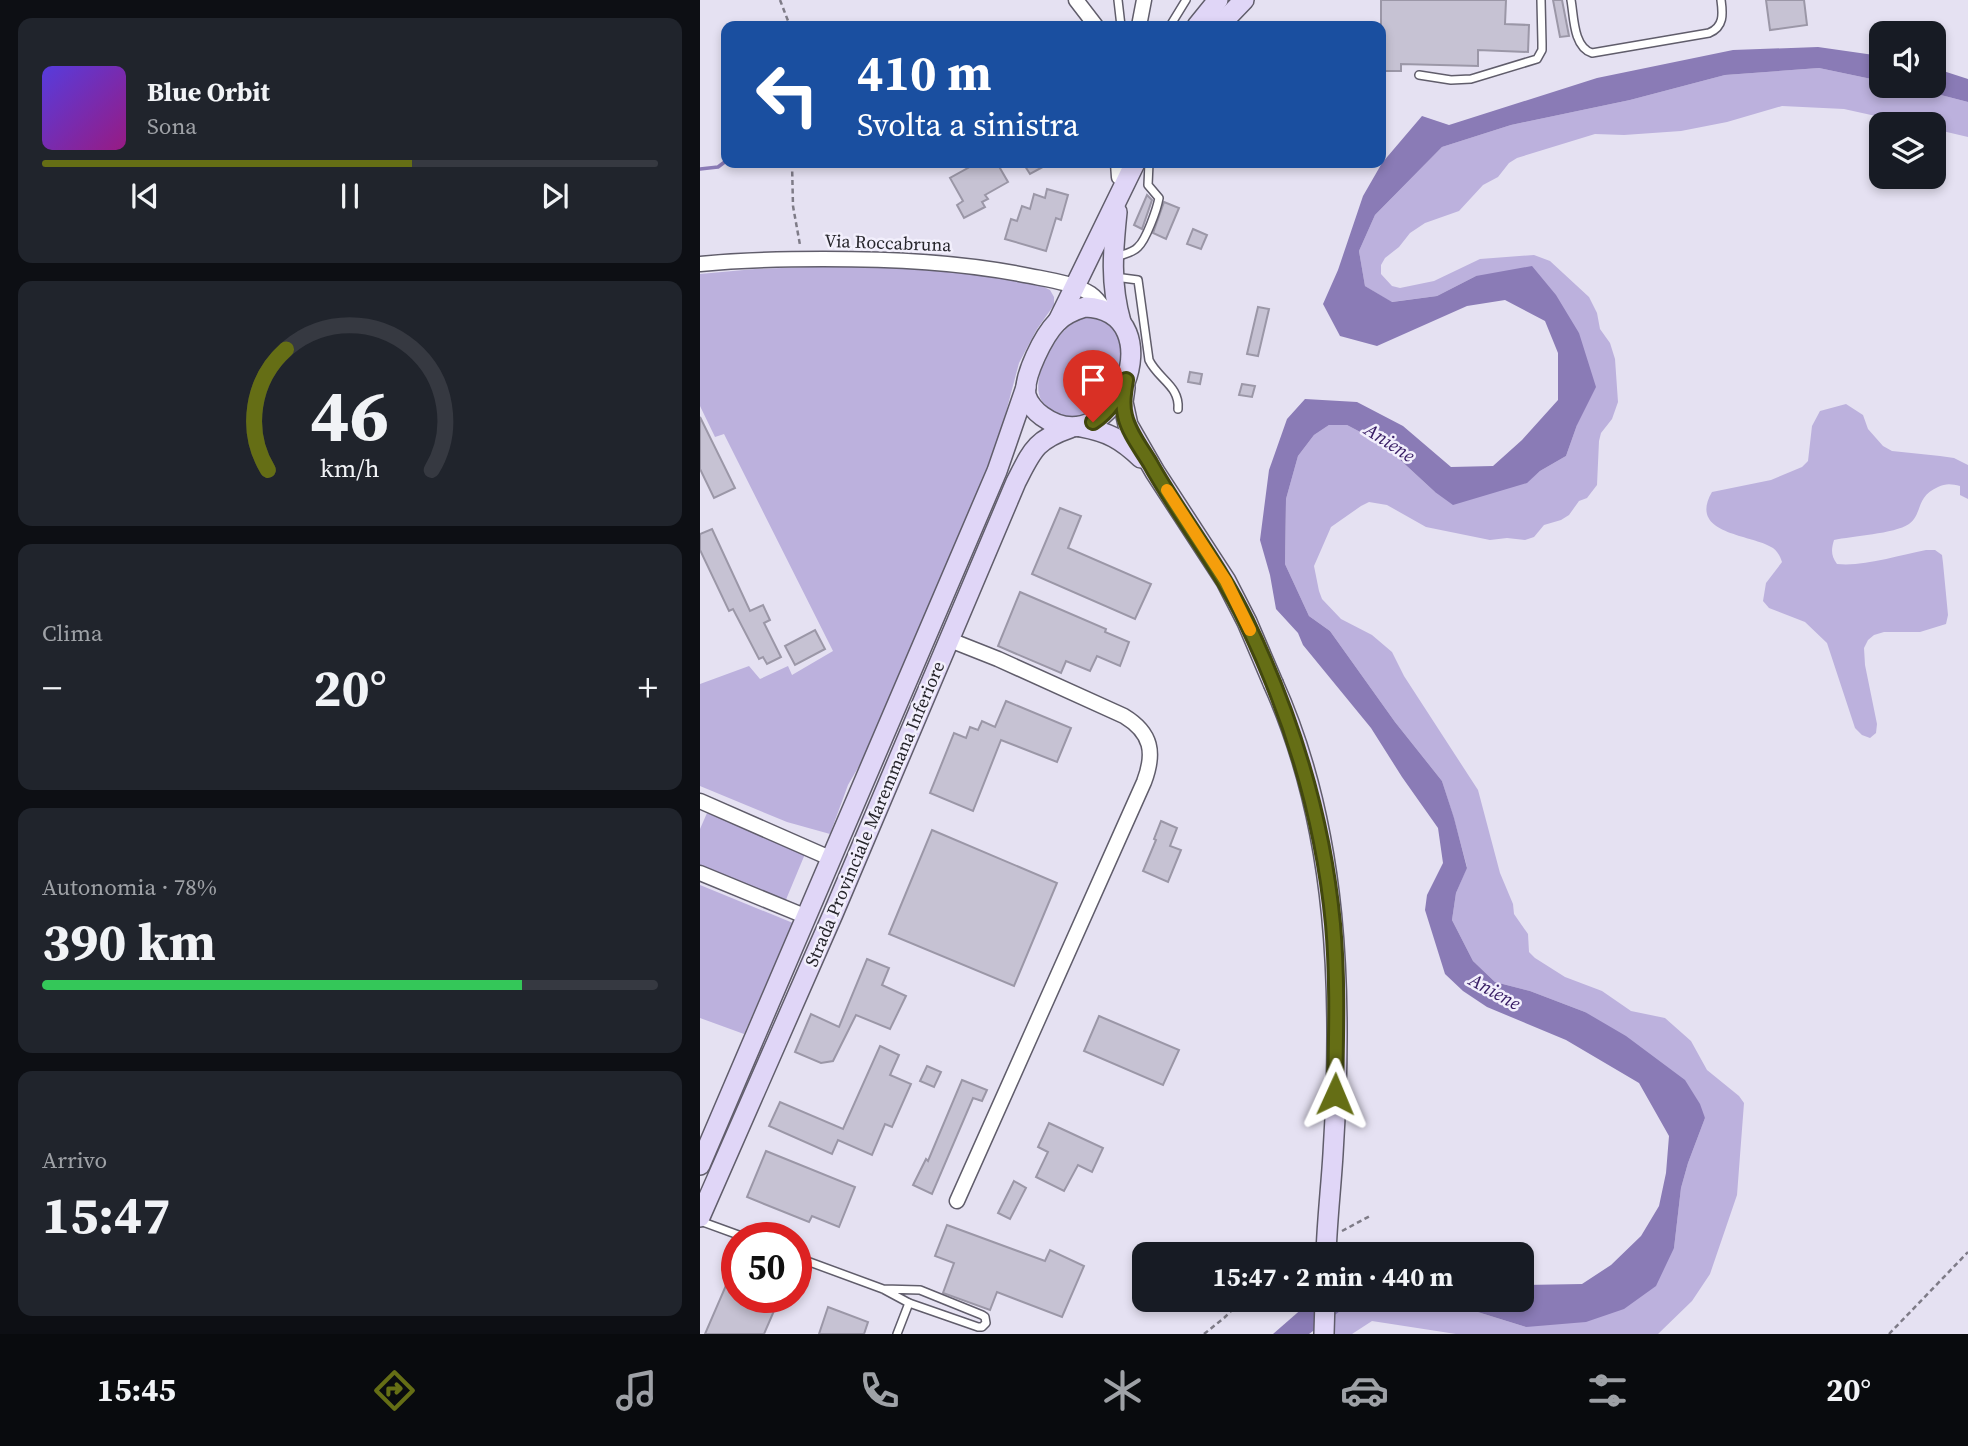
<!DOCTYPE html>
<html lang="it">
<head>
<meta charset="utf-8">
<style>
  :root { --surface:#171b24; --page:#20242c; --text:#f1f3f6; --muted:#9ea1a6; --line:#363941; --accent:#656e15 }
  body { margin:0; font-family:"Source Serif 4",serif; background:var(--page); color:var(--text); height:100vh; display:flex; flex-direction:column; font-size:26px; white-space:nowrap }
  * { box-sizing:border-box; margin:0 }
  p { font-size:23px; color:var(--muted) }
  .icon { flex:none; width:38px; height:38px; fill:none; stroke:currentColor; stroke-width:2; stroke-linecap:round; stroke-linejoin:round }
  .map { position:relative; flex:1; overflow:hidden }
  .sheet { display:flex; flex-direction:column; gap:18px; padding:18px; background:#0d0f14; width:700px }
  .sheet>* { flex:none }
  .hud { position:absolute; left:21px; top:21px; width:665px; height:147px; border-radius:14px; box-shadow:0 4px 10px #0003; background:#1a4fa0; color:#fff; overflow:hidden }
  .fabs { position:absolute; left:1169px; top:21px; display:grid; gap:14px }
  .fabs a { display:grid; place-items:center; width:77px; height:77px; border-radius:14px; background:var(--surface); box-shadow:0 4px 10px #0003; font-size:35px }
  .speed { position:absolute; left:21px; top:1222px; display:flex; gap:14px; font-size:35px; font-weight:700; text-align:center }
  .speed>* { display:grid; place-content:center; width:91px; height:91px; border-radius:50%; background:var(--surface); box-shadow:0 4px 10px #0003; line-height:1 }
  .speed .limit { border:10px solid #d22; background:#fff; color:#111 }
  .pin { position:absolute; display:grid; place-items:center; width:60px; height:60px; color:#fff; margin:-72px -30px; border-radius:50% 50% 50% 0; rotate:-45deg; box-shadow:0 0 7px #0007 }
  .pin .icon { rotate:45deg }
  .me { position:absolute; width:77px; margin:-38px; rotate:1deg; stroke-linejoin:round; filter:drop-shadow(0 0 5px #0008) }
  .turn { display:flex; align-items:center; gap:24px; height:147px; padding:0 21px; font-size:32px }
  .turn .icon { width:91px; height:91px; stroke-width:2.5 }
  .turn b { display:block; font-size:49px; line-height:60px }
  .big { font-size:52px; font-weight:700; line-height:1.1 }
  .sheet .widget { flex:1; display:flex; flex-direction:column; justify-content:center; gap:10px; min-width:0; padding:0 24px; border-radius:14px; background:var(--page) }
  .sheet .dial { align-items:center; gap:0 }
  .dial svg { height:182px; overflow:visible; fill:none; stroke:var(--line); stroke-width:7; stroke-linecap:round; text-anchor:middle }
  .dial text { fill:var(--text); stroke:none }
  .song { display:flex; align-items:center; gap:21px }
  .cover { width:84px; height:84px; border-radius:10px; background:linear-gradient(135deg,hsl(250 70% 55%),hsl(310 70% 35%)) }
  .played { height:7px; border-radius:4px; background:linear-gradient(90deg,var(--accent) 60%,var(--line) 60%) }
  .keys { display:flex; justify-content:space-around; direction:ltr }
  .heat { display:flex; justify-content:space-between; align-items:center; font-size:38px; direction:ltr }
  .charge { height:10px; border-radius:5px; background:linear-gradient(90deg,#34c759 78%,var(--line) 0) }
  .trip { position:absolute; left:432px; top:1242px; width:402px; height:70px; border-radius:14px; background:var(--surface); box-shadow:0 4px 10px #0003; font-weight:700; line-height:70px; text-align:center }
  .tabs { display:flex; height:112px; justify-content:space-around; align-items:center; background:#090b0e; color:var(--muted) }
  .tabs .icon { width:49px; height:49px }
  .tabs .active { color:var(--accent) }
  .tabs b { font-size:32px; color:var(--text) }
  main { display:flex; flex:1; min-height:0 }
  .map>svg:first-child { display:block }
  .green { fill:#bcb1dd }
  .water { fill:#8a7bb6 }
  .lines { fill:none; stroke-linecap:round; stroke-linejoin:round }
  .stream { stroke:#8a7bb6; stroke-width:3.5 }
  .building { fill:#c6c2d3; stroke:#9b97a7; stroke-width:2 }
  .lane-casing { stroke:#605d6b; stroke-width:10 }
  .street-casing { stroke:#605d6b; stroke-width:17 }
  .secondary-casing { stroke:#605d6b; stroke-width:22 }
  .path { stroke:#7e7b87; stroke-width:2.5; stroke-dasharray:5 3.5; stroke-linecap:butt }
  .lane { stroke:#fff; stroke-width:7 }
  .street { stroke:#fff; stroke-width:14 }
  .secondary { stroke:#e0d6f7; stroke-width:19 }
  .secondary-bridge-casing { stroke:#605d6b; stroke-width:22; stroke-linecap:butt }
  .secondary-bridge { stroke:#e0d6f7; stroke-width:19 }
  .route-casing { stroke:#42480e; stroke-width:18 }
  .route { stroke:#656e15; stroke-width:12 }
  .slow { stroke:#f59e0b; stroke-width:12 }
  .labels { text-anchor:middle; stroke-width:5; stroke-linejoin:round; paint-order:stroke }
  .street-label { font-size:18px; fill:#26252b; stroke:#f2effc }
  .water-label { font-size:19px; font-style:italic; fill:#371c64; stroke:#f2effc }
</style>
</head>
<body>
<main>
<section class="sheet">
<div class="widget">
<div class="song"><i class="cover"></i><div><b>Blue Orbit</b><p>Sona</p></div></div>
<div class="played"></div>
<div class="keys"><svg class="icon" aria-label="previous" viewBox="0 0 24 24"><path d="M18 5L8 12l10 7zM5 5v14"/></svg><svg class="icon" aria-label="pause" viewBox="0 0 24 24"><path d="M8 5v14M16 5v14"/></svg><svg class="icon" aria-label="next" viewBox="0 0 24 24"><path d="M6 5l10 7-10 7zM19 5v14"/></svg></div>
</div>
<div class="widget dial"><svg viewBox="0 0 100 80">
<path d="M14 69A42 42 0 1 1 86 69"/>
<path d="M14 69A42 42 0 0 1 22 16" stroke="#656e15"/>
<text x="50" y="56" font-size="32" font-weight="700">46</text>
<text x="50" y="72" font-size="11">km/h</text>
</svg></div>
<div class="widget"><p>Clima</p>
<div class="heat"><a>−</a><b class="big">20°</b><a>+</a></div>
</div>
<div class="widget"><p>Autonomia · 78%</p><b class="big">390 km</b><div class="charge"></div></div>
<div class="widget"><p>Arrivo</p><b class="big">15:47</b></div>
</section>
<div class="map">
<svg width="1268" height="1334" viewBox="0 0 1268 1334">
  <rect width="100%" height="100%" fill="#e5e1f2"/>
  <g class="green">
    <polygon points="1119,68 1181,81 1181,86 1206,86 1268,102 1268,137 1234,129 1234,124 1212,124 1144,109 1082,106 1027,122 981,131 924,135 895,134 817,158 809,163 798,177 783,185 759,211 725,223 710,233 699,247 685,258 681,265 681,274 692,286 700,288 734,281 780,259 834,255 850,261 889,297 897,313 900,329 910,343 915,359 918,402 912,419 901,433 899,441 897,485 887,498 879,501 869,515 861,520 844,525 834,537 825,540 807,538 790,540 726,527 687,505 669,502 661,506 631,527 614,566 619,591 622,599 641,619 672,635 692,652 704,676 778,790 800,873 813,904 814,914 828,934 829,952 835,958 865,977 902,991 931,1011 965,1018 991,1041 1007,1070 1039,1096 1044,1103 1037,1195 1010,1274 992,1301 958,1334 756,1334 672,1321 652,1334 620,1334 614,1328 655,1300 739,1300 826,1327 974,1248 981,1188 988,1163 1005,1118 885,1012 830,991 795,982 773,961 752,920 756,893 767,867 754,819 742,781 695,722 630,631 609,616 585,564 586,499 598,456 614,435 629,425 647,425 683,444 735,492 826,483 840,471 866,456 877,425 879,333 776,276 737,296 691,302 665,286 659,251 675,215 742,147 811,125 930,100 1025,75"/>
    <polygon points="135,266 199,267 281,272 342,286 350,290 354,297 354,305 337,329 319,363 296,450 166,754 148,785 130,834 87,822 0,786 0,684 49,666 60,679 88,666 92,675 133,651 24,434 15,437 0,406 0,274 55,269"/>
    <path d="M388 317 404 319 422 339C422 346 422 354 421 361 419 382 395 420 371 419 367 419 360 415 356 413 329 401 338 373 349 352 359 335 368 322 388 317Z"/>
    <path d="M1146 404 1163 415 1168 429 1183 446 1192 451 1240 456 1254 458 1268 465V499L1260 495V486C1252 484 1246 483 1238 487 1215 497 1223 514 1209 524 1194 534 1152 536 1134 540 1131 550 1131 556 1137 564 1163 567 1199 555 1226 550H1235L1242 555 1243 563 1248 615 1246 624 1220 632H1184L1174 635 1168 640 1164 648 1165 665 1177 724 1176 733 1170 738 1162 735 1155 728 1127 643 1105 622 1069 608 1063 601 1066 583 1082 562C1080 556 1078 552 1073 548 1052 534 987 535 1012 492L1071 480 1102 467 1108 461 1112 426 1120 411Z"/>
    <polygon points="7,813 105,854 85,902 0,866 0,829"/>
    <polygon points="0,885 93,923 44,1034 0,1018"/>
  </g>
  <g class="water">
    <polygon points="1118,47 1181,56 1181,81 1119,68 1025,75 930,100 811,125 742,147 675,215 659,251 665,286 692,302 737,296 776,276 832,266 856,295 879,333 896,387 877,425 866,456 840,471 827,483 753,505 735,492 683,444 647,425 629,425 614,435 598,456 586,499 585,564 609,616 630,631 695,722 742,781 754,818 767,868 756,893 752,920 773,961 795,982 830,991 885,1012 926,1036 985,1080 1000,1104 1005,1118 988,1163 981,1188 974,1248 956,1286 924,1309 886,1322 826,1327 739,1300 822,1300 823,1285 882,1284 911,1265 941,1236 959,1206 966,1173 969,1136 939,1083 866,1040 787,1007 763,991 745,974 725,910 727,895 743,863 738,828 702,777 671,728 603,645 598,633 576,609 570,575 560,540 569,470 587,419 605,399 657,402 703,426 751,467 793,466 822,440 858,400 858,353 845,321 805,300 767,306 677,346 640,336 623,304 638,270 663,196 682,163 722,116 749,125 897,78 1033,50"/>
    <polygon points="1234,68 1268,79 1268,102 1206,86 1234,86"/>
    <polygon points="612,1300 655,1300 609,1334 573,1334"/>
  </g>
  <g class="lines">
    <polyline class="stream" points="0,169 18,167 26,161"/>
  </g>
  <g class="building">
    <polygon points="681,0 806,0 805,24 829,25 828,52 778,50 778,66 701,64 701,71 681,71"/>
    <polygon points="853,0 862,0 869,36 860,37"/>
    <polygon points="1066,0 1104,0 1107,25 1070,30"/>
    <polygon points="277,163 297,163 308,182 285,195 288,199 282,202 285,207 264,218 257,205 263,201 250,178"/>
    <polygon points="323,163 350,163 330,174"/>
    <polygon points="347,189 368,195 361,220 356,218 346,251 305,239 311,219 317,221 322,206 330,209 334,194 345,198"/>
    <polygon points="447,195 452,200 442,229 434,225"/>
    <polygon points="464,202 479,208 466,239 453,233"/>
    <polygon points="493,229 507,235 501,249 487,244"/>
    <polygon points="558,307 569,309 558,356 547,354"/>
    <polygon points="490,372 502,374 500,384 488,382"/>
    <polygon points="542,384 555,386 552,397 539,395"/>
    <polygon points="0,417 35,488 14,498 0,469"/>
    <polygon points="360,508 381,516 368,548 451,584 435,619 332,574"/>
    <polygon points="12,529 50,611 63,605 70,620 64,623 81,657 67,664 63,657 59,659 33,609 29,611 0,550 0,534"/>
    <polygon points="320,592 406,629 405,632 429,642 420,666 397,656 390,671 366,661 361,673 298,646"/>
    <polygon points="115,630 125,649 95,665 85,646"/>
    <polygon points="306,701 371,728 357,762 301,740 273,811 230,793 254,733 266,738 270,727 278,730 282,721 295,727"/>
    <polygon points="461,821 477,828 470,846 481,850 468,882 443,871 456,840 454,839"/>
    <polygon points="232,830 357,883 314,986 189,934"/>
    <polygon points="167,959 189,968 182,985 206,996 190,1029 156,1015 133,1061 121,1063 95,1052 111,1014 139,1027"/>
    <polygon points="399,1016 479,1050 463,1085 384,1051"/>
    <polygon points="180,1046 199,1055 190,1075 211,1084 192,1127 185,1124 172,1155 138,1140 132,1154 69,1126 80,1102 143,1129"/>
    <polygon points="227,1066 241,1072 234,1087 220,1081"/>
    <polygon points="262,1080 287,1090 282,1101 273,1098 232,1194 213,1185 226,1159 228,1161"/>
    <polygon points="349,1123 403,1148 392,1172 378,1165 364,1191 336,1177 348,1152 338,1147"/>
    <polygon points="66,1151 155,1187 139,1227 112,1216 109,1222 47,1197"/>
    <polygon points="314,1181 326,1188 310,1219 298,1213"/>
    <polygon points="247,1225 345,1261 350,1250 384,1266 362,1317 297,1292 290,1310 243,1293 254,1263 235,1256"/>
    <polygon points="37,1260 37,1297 80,1297 64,1334 5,1334"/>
    <polygon points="128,1307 168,1322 164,1334 119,1334"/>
  </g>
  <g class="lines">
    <g class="lane-casing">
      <g id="lane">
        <polyline points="418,0 421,26"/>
        <path d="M871 0C874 16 873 47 892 53L1009 33C1024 27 1023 14 1021 0"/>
        <polyline points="470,26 486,0"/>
        <polyline points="719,75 751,80 771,79 837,59 842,50 842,43 841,0"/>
        <path d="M416 257C423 254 433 253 438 247 446 240 457 209 459 198L448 185 449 163"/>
        <path d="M415 277 438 280 449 360C458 379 480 386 478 409"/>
        <polyline points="0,1221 44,1237"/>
        <polyline points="96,1257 183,1289 209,1303 278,1327 282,1327 286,1323 285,1317 282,1315 220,1290 183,1289"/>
        <polyline points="197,1334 209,1303"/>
      </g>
    </g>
    <g class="street-casing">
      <g id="street">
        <polyline points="376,0 396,26"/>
        <polyline points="439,26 444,0"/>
        <polyline points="418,163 419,177 427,181"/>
        <path d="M0 264C41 260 82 259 123 259 192 259 261 262 330 276 350 280 373 283 391 294 397 298 401 304 405 310"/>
        <path d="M250 640 298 659 424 716C452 733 455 753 444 782L257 1201"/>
        <polyline points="0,801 132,859"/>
        <polyline points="0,873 107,917"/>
      </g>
    </g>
    <g class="secondary-casing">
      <g id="secondary">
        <polyline points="497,26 518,0"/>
        <polyline points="519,26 544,0"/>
        <path d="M417 212C413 251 410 283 421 322"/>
        <path d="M385 307C476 310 415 469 342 416 336 412 328 403 326 395 323 376 344 335 357 322 365 314 375 310 385 307Z"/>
        <polyline points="358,321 435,163"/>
        <polyline points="425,388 423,402 428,425 455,472 526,581 547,622 573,683"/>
        <path d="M381 427C408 432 421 439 441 458"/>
        <polyline points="0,1165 297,471 326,387"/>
        <path d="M0 1217 133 914 316 482C332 451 335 440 370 428"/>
        <polyline points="624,1334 625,1300"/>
      </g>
    </g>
    <g class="path">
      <polyline points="80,0 90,26"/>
      <polyline points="92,163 93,206 100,245"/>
      <polyline points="642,1231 670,1216"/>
      <polyline points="595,1255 611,1246"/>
      <polyline points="504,1334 524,1318 542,1300"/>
      <polyline points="1189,1334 1268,1252"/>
    </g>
    <use href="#lane" class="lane"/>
    <use href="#street" class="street"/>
    <use href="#secondary" class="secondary"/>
    <g class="secondary-bridge-casing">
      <path id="secondary-bridge" d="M573 683C639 829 643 996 633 1154 631 1188 627 1221 626 1255"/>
    </g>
    <use href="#secondary-bridge" class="secondary-bridge"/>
  </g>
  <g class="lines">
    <g class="route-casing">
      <path id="route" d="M393 422C409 412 418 396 426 380 424 392 422 404 425 416 429 433 441 448 450 463 480 517 519 565 546 621 592 717 623 818 633 924 638 980 636 1037 635 1094"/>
    </g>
    <use href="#route" class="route"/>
    <polyline class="slow" points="467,490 526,581 550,630"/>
  </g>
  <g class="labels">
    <g class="street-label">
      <text transform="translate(188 243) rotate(2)" y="6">Via Roccabruna</text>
      <text transform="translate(175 814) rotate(-67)" y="6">Strada Provinciale Maremmana Inferiore</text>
    </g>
    <g class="water-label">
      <text transform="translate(690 442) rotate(33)" y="7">Aniene</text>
      <text transform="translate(795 991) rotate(29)" y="7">Aniene</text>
    </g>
  </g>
</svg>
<div class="fabs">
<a><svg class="icon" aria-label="sound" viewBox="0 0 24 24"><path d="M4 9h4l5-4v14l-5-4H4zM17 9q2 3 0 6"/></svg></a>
<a><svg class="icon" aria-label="layers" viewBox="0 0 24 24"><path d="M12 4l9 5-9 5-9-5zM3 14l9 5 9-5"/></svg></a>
</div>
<div class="speed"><div class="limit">50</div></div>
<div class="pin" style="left:393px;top:422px;background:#d93025"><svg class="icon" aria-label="arrive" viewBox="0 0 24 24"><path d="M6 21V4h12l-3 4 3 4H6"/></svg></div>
<svg class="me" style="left:635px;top:1094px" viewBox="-20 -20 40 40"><path d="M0-17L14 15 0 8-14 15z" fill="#656e15" stroke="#fff" stroke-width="4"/></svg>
<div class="trip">15:47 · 2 min · 440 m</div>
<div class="hud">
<div class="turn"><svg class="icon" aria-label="left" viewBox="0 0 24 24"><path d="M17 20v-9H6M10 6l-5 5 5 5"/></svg><div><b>410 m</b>Svolta a sinistra</div></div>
</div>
</div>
</main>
<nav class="tabs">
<b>15:45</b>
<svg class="icon active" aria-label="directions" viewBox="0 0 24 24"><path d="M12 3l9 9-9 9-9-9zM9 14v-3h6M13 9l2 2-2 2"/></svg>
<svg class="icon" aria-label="music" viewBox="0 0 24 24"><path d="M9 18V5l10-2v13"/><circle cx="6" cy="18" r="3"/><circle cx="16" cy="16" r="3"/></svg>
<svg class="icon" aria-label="phone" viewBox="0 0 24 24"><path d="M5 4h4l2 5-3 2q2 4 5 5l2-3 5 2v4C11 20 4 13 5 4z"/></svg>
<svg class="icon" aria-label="climate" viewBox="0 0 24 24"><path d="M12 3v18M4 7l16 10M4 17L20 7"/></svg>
<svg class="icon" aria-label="car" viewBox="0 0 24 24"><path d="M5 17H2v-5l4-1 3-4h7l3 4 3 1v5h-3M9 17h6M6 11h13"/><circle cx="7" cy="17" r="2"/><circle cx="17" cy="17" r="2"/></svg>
<svg class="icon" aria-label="filters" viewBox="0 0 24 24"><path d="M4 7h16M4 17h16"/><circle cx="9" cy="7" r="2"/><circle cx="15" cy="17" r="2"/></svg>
<b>20°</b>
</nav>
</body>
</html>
